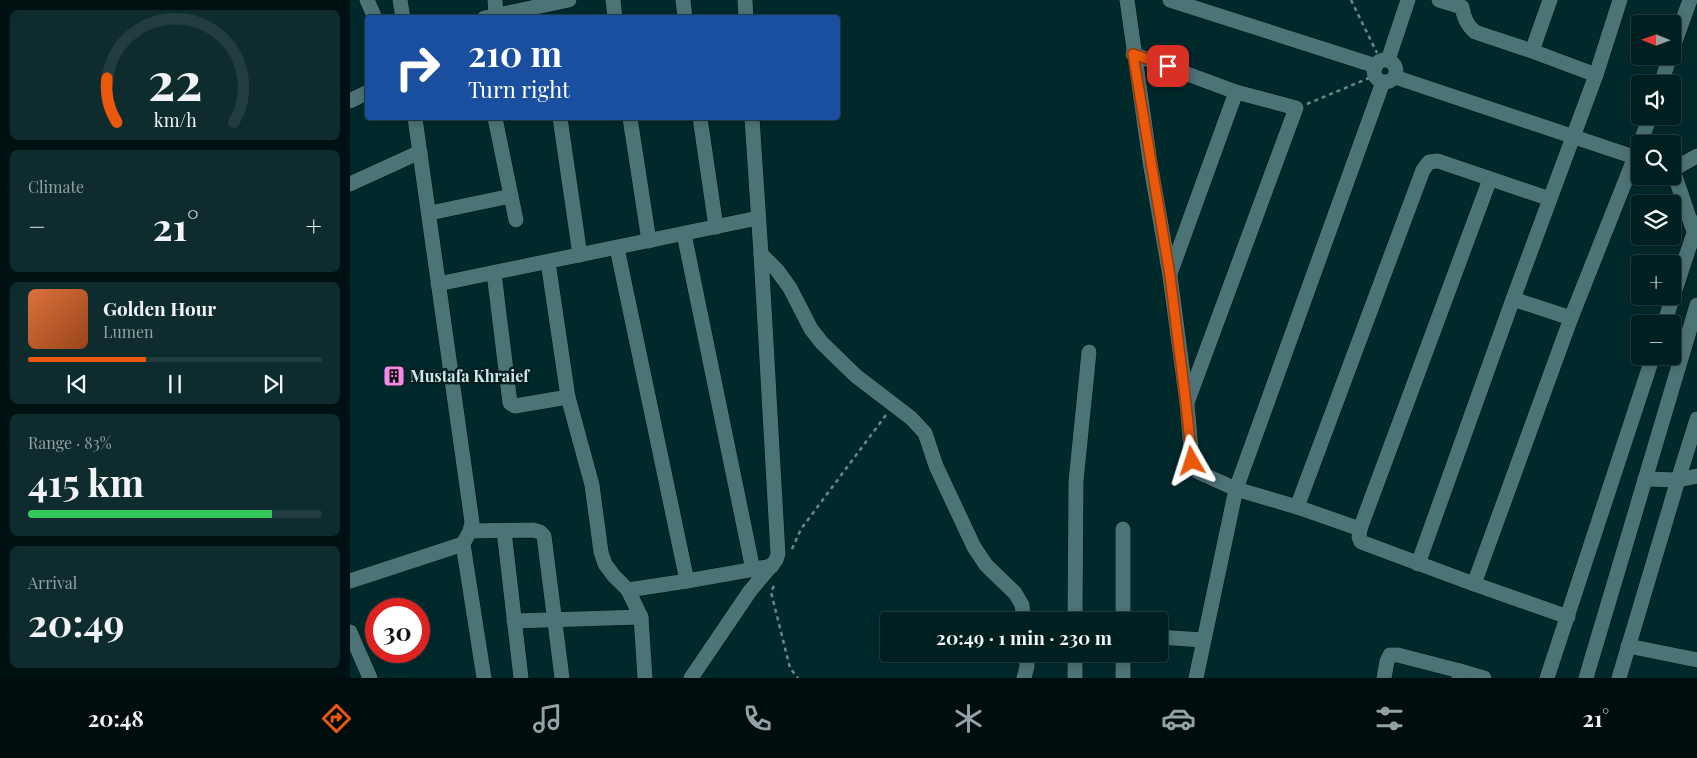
<!DOCTYPE html>
<html lang="en">
<head>
<meta charset="utf-8">
<style>
  :root { --surface:#001f21; --page:#0e2c2e; --text:#f1f3f6; --muted:#95a2a5; --line:#223d3f; --accent:#ea580c }
  body { margin:0; font-family:"Playfair Display",serif; background:var(--page); color:var(--text); height:100vh; display:flex; flex-direction:column; font-size:19px; white-space:nowrap }
  * { box-sizing:border-box; margin:0 }
  p { font-size:16px; color:var(--muted) }
  .icon { flex:none; width:28px; height:28px; fill:none; stroke:currentColor; stroke-width:2; stroke-linecap:round; stroke-linejoin:round }
  .map { position:relative; flex:1; overflow:hidden }
  .sheet { display:flex; flex-direction:column; gap:10px; padding:10px; background:#001112; width:350px }
  .sheet>* { flex:none }
  .guide { position:absolute; left:15px; top:15px; width:475px; height:105px; border-radius:5px; box-shadow:0 2px 8px #0003,0 0 0 1px var(--line); background:#1a4fa0; color:#fff; overflow:hidden }
  .needle { width:32px; rotate:271deg }
  .controls { position:absolute; left:1281px; top:15px; display:grid; gap:10px }
  .controls a { display:grid; place-items:center; width:50px; height:50px; border-radius:5px; background:var(--surface); box-shadow:0 2px 8px #0003,0 0 0 1px var(--line); font-size:25px }
  .speed { position:absolute; left:15px; top:598px; display:flex; gap:10px; font-size:25px; font-weight:700; text-align:center }
  .speed>* { display:grid; place-content:center; width:65px; height:65px; border-radius:50%; background:var(--surface); box-shadow:0 2px 8px #0003,0 0 0 1px var(--line); line-height:1 }
  .speed .limit { border:8px solid #d22; background:#fff; color:#111 }
  .pin { position:absolute; display:grid; place-items:center; width:42px; height:42px; color:#fff; margin:-21px; border-radius:10px; box-shadow:0 2px 8px #0006 }
  .me { position:absolute; width:55px; margin:-28px; rotate:354deg; stroke-linejoin:round; filter:drop-shadow(0 0 4px #0008) }
  .turn { display:flex; align-items:center; gap:18px; height:105px; padding:0 20px; font-size:22px }
  .turn .icon { width:65px; height:65px; stroke-width:2.5 }
  .turn b { display:block; font-size:35px; line-height:42px }
  .big { font-size:38px; font-weight:700; line-height:1.1 }
  .sheet .widget { flex:1; display:flex; flex-direction:column; justify-content:center; gap:8px; min-width:0; padding:0 18px; border-radius:8px; background:var(--page) }
  .sheet .dial { align-items:center; gap:0 }
  .dial svg { height:130px; overflow:visible; fill:none; stroke:var(--line); stroke-width:7; stroke-linecap:round; text-anchor:middle }
  .dial text { fill:var(--text); stroke:none }
  .song { display:flex; align-items:center; gap:15px }
  .cover { width:60px; height:60px; border-radius:8px; background:linear-gradient(135deg,hsl(20 70% 55%),hsl(20 70% 35%)) }
  .played { height:5px; border-radius:2px; background:linear-gradient(90deg,var(--accent) 40%,var(--line) 40%) }
  .keys { display:flex; justify-content:space-around; direction:ltr }
  .heat { display:flex; justify-content:space-between; align-items:center; font-size:28px; direction:ltr }
  .charge { height:8px; border-radius:4px; background:linear-gradient(90deg,#34c759 83%,var(--line) 0) }
  .trip { position:absolute; left:530px; top:612px; width:288px; height:50px; border-radius:5px; background:var(--surface); box-shadow:0 2px 8px #0003,0 0 0 1px var(--line); font-weight:700; line-height:50px; text-align:center }
  .tabs { display:flex; height:80px; justify-content:space-around; align-items:center; background:#000c0d; color:var(--muted) }
  .tabs .icon { width:35px; height:35px }
  .tabs .active { color:var(--accent) }
  .tabs b { font-size:22px; color:var(--text) }
  main { display:flex; flex:1; min-height:0 }
  .map>svg:first-child { display:block }
  .lines { fill:none; stroke-linecap:round; stroke-linejoin:round }
  .minor-casing { stroke:#001011; stroke-width:16 }
  .path { stroke:#6a888b; stroke-width:2.5; stroke-dasharray:4 4; stroke-linecap:butt }
  .minor { stroke:#4c7376; stroke-width:15 }
  .route-casing { stroke:#983908; stroke-width:12 }
  .route { stroke:#ea580c; stroke-width:9 }
  .labels { text-anchor:middle; stroke-width:5; stroke-linejoin:round; paint-order:stroke }
  .poi-label { font-size:16px; font-weight:bold; fill:#d1e5e7; stroke:#011f21; text-anchor:start }
</style>
</head>
<body>
<main>
<section class="sheet">
<div class="widget dial"><svg viewBox="0 0 100 80">
<path d="M14 69A42 42 0 1 1 86 69"/>
<path d="M14 69A42 42 0 0 1 8 42" stroke="#ea580c"/>
<text x="50" y="56" font-size="32" font-weight="700">22</text>
<text x="50" y="72" font-size="11">km/h</text>
</svg></div>
<div class="widget"><p>Climate</p>
<div class="heat"><a>−</a><b class="big">21°</b><a>+</a></div>
</div>
<div class="widget">
<div class="song"><i class="cover"></i><div><b>Golden Hour</b><p>Lumen</p></div></div>
<div class="played"></div>
<div class="keys"><svg class="icon" aria-label="previous" viewBox="0 0 24 24"><path d="M18 5L8 12l10 7zM5 5v14"/></svg><svg class="icon" aria-label="pause" viewBox="0 0 24 24"><path d="M8 5v14M16 5v14"/></svg><svg class="icon" aria-label="next" viewBox="0 0 24 24"><path d="M6 5l10 7-10 7zM19 5v14"/></svg></div>
</div>
<div class="widget"><p>Range · 83%</p><b class="big">415 km</b><div class="charge"></div></div>
<div class="widget"><p>Arrival</p><b class="big">20:49</b></div>
</section>
<div class="map">
<svg width="1347" height="678" viewBox="0 0 1347 678">
  <rect width="100%" height="100%" fill="#00292c"/>
  <g class="lines">
    <g class="minor-casing">
      <g id="minor">
        <polyline points="17,0 25,18"/>
        <polyline points="50,0 53,18"/>
        <polyline points="145,0 146,15"/>
        <polyline points="263,0 265,18"/>
        <polyline points="333,0 335,18"/>
        <polyline points="395,0 396,18"/>
        <polyline points="777,0 800,162 820,276 837,404 842,461 848,472 886,489 846,678"/>
        <polyline points="820,0 1026,66"/>
        <path d="M1089 0 1112 7C1114 18 1117 25 1125 32L1182 51 1246 75 1270 0"/>
        <polyline points="134,18 219,0"/>
        <polyline points="1322,50 1340,0"/>
        <polyline points="1182,51 1200,0"/>
        <polyline points="783,54 886,92 946,108 837,403"/>
        <circle cx="1035" cy="71" r="11"/>
        <polyline points="1038,60 1058,0"/>
        <polyline points="1045,77 1290,159"/>
        <polyline points="1311,84 1320,56"/>
        <polyline points="0,101 18,92"/>
        <polyline points="65,118 122,522 120,531 113,544"/>
        <polyline points="210,118 230,255"/>
        <polyline points="280,118 299,241"/>
        <polyline points="350,118 366,227"/>
        <polyline points="1290,144 1300,116"/>
        <polyline points="1322,170 1347,156"/>
        <polyline points="1323,170 1345,235"/>
        <polyline points="0,184 70,152"/>
        <polyline points="161,196 166,220"/>
        <polyline points="80,213 161,196 145,118"/>
        <polyline points="334,234 403,570"/>
        <polyline points="267,248 337,581 422,566"/>
        <polyline points="411,254 427,270 440,288 461,329 472,343 506,376 561,418 575,433 586,466 624,547 636,565 665,593 672,605 674,621"/>
        <polyline points="198,262 218,397 242,485 251,552 255,564 264,576 278,590 291,617 295,678"/>
        <polyline points="144,273 160,403 165,406 218,397"/>
        <polyline points="820,274 886,92"/>
        <polyline points="88,284 408,218"/>
        <polyline points="1163,299 1200,199"/>
        <polyline points="1221,318 1290,144"/>
        <polyline points="1314,324 1347,223"/>
        <polyline points="1328,480 1347,419"/>
        <polyline points="1328,480 1347,476"/>
        <polyline points="947,507 886,489 1033,82"/>
        <polyline points="773,529 773,621"/>
        <polyline points="1010,529 1140,179"/>
        <polyline points="120,531 183,530 190,532 194,536 212,678"/>
        <polyline points="154,531 171,678"/>
        <polyline points="1068,564 1163,299 1221,318 1124,584 1218,617"/>
        <polyline points="0,581 113,544 134,678"/>
        <polyline points="1124,584 1011,542 1009,537 1010,529 947,507 1073,170 1079,162 1088,161 1200,199 1246,75"/>
        <polyline points="278,590 337,581"/>
        <polyline points="164,621 291,617"/>
        <polyline points="725,621 726,481 739,352"/>
        <polyline points="0,632 20,678"/>
        <polyline points="809,637 853,640"/>
        <polyline points="1278,646 1347,660"/>
        <polyline points="773,654 773,678"/>
        <polyline points="1110,671 1134,678"/>
        <polyline points="341,678 400,591 426,560 428,554 411,254 402,118"/>
        <polyline points="674,678 677,666 676,654"/>
        <polyline points="725,678 725,654"/>
        <polyline points="1034,678 1037,661 1040,655 1048,655 1110,671 1109,678"/>
        <polyline points="1197,678 1303,356"/>
        <polyline points="1236,678 1347,305"/>
        <polyline points="1269,678 1328,480 1295,479"/>
      </g>
    </g>
    <g class="path">
      <polyline points="1001,0 1027,53"/>
      <polyline points="957,104 1019,78"/>
      <polyline points="442,549 451,529 536,415"/>
      <polyline points="424,586 421,592 440,668 448,678"/>
    </g>
    <use href="#minor" class="minor"/>
  </g>
  <g class="lines">
    <g class="route-casing">
      <polyline id="route" points="818,66 783,54 820,276 836,404 842,461"/>
    </g>
    <use href="#route" class="route"/>
  </g>
  <defs>
    <g id="building-square" transform="scale(1.125)"><rect x="-9" y="-9" width="18" height="18" rx="4" fill="#f987e9" stroke="#011f21"/><path d="M-4-6H4V6H1V3H-1V6H-4ZM-2.5-4.3h1.7v1.8h-1.7ZM.8-4.3h1.7v1.8H.8ZM-2.5-1h1.7V.8h-1.7ZM.8-1h1.7V.8H.8Z" fill="#111"/></g>
  </defs>
  <g fill-rule="evenodd">
    <use href="#building-square" x="44" y="376"/>
  </g>
  <g class="labels">
    <g class="poi-label">
      <text x="60" y="382">Mustafa Khraief</text>
    </g>
  </g>
</svg>
<div class="controls">
<a><svg class="needle" viewBox="-14 -14 28 28"><path d="M0-13l5 13h-10z" fill="#e53935"/><path d="M0 13l5-13h-10z" fill="#95a2a5"/></svg></a>
<a><svg class="icon" aria-label="sound" viewBox="0 0 24 24"><path d="M4 9h4l5-4v14l-5-4H4zM17 9q2 3 0 6"/></svg></a>
<a><svg class="icon" aria-label="search" viewBox="0 0 24 24"><circle cx="10" cy="10" r="6"/><path d="M15 15l6 6"/></svg></a>
<a><svg class="icon" aria-label="layers" viewBox="0 0 24 24"><path d="M12 4l9 5-9 5-9-5zM3 14l9 5 9-5"/></svg></a>
<a>+</a>
<a>−</a>
</div>
<div class="speed"><div class="limit">30</div></div>
<div class="pin" style="left:818px;top:66px;background:#d93025"><svg class="icon" aria-label="arrive" viewBox="0 0 24 24"><path d="M6 21V4h12l-3 4 3 4H6"/></svg></div>
<svg class="me" style="left:842px;top:461px" viewBox="-20 -20 40 40"><path d="M0-17L14 15 0 8-14 15z" fill="#ea580c" stroke="#fff" stroke-width="4"/></svg>
<div class="trip">20:49 · 1 min · 230 m</div>
<div class="guide">
<div class="turn"><svg class="icon" aria-label="right" viewBox="0 0 24 24"><path d="M7 20v-9h11M14 6l5 5-5 5"/></svg><div><b>210 m</b>Turn right</div></div>
</div>
</div>
</main>
<nav class="tabs">
<b>20:48</b>
<svg class="icon active" aria-label="directions" viewBox="0 0 24 24"><path d="M12 3l9 9-9 9-9-9zM9 14v-3h6M13 9l2 2-2 2"/></svg>
<svg class="icon" aria-label="music" viewBox="0 0 24 24"><path d="M9 18V5l10-2v13"/><circle cx="6" cy="18" r="3"/><circle cx="16" cy="16" r="3"/></svg>
<svg class="icon" aria-label="phone" viewBox="0 0 24 24"><path d="M5 4h4l2 5-3 2q2 4 5 5l2-3 5 2v4C11 20 4 13 5 4z"/></svg>
<svg class="icon" aria-label="climate" viewBox="0 0 24 24"><path d="M12 3v18M4 7l16 10M4 17L20 7"/></svg>
<svg class="icon" aria-label="car" viewBox="0 0 24 24"><path d="M5 17H2v-5l4-1 3-4h7l3 4 3 1v5h-3M9 17h6M6 11h13"/><circle cx="7" cy="17" r="2"/><circle cx="17" cy="17" r="2"/></svg>
<svg class="icon" aria-label="filters" viewBox="0 0 24 24"><path d="M4 7h16M4 17h16"/><circle cx="9" cy="7" r="2"/><circle cx="15" cy="17" r="2"/></svg>
<b>21°</b>
</nav>
</body>
</html>
